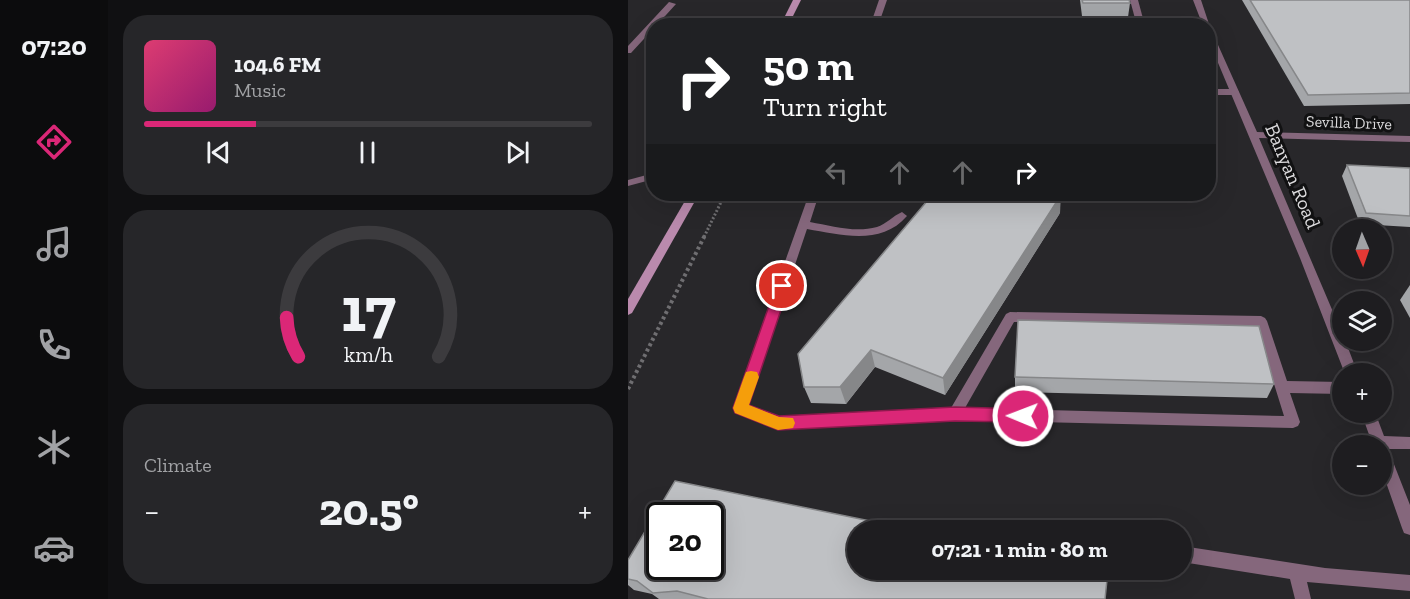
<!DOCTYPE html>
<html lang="en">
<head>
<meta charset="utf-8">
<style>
  :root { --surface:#1e1d20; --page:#262629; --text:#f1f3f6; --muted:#a1a2a5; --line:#3c3b3e; --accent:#db2777 }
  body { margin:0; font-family:"Zilla Slab",serif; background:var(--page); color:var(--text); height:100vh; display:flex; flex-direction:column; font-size:22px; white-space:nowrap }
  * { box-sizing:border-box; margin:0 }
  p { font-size:20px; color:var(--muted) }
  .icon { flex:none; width:33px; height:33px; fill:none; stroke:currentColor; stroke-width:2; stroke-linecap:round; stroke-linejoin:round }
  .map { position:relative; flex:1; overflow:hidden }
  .side { display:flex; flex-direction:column; gap:15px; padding:15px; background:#101012; width:520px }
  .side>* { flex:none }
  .top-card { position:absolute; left:18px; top:18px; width:570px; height:183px; border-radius:24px; box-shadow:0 6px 24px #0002,0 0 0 2px var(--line); background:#202124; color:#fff; overflow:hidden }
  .needle { width:39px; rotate:178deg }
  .controls { position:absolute; left:704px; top:219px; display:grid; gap:12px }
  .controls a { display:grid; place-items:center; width:60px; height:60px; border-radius:50%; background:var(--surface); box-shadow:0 6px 24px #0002,0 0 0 2px var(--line); font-size:30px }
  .speed { position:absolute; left:18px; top:502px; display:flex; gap:12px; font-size:30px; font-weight:700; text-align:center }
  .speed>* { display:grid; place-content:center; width:78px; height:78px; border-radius:50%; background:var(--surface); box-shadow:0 6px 24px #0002,0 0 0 2px var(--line); line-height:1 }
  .speed .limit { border:3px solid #111; border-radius:9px; background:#fff; color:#111 }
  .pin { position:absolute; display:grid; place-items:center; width:51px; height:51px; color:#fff; margin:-26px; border:3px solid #fff; border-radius:50%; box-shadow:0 2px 6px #0007 }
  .me { position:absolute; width:66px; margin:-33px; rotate:271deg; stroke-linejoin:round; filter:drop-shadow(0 0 4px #0008) }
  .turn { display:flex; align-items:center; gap:21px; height:126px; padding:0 18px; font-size:27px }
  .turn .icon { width:78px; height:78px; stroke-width:2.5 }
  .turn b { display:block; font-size:42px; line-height:51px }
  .lanes { display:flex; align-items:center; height:57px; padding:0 18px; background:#0003; justify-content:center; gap:30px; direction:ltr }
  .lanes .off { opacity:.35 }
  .big { font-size:45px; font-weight:700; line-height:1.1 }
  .side .widget { flex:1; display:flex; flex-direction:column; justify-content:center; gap:9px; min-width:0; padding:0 21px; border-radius:24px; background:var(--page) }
  .side .dial { align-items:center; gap:0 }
  .dial svg { height:156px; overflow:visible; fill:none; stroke:var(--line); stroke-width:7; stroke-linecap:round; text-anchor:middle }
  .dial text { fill:var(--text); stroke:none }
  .song { display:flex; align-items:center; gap:18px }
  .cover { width:72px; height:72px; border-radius:9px; background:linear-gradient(135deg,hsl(340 70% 55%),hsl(320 70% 35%)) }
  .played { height:6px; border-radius:3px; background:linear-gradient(90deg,var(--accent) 25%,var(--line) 25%) }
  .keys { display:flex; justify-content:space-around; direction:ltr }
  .heat { display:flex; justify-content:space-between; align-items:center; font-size:33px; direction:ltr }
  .trip { position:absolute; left:219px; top:520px; width:345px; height:60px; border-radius:30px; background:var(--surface); box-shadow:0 6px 24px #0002,0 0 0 2px var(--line); font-weight:700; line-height:60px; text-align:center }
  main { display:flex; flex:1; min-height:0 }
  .tabs { display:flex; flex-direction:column; width:108px; justify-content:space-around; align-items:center; background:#0c0c0d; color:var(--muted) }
  .tabs .icon { width:42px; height:42px }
  .tabs .on { color:var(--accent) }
  .tabs b { font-size:27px; color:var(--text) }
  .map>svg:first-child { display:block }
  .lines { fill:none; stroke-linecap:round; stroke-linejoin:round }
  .path-far1 { stroke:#6f6e71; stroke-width:3; stroke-dasharray:2 2; stroke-linecap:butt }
  .path { stroke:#6f6e71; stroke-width:4; stroke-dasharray:3 3; stroke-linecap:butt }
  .lane { fill:#85677c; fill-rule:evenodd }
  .street { fill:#85677c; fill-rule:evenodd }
  .secondary { fill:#ba8aad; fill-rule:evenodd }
  .wall { fill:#a4a6a9 }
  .shaded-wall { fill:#868789 }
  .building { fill:#bfc1c4; stroke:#868789; stroke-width:1.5; fill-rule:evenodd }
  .route { fill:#db2777; stroke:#8e194d; stroke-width:1.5 }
  .slow { fill:#f59e0b }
  .labels { text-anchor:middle; stroke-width:6; stroke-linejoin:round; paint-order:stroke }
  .far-street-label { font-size:16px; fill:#dcdbdd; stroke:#111112 }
  .street-label { font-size:20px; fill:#dcdbdd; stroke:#111112 }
</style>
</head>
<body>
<main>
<nav class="tabs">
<b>07:20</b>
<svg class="icon on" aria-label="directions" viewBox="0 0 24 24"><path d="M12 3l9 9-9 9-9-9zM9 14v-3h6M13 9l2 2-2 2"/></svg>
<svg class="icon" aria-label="music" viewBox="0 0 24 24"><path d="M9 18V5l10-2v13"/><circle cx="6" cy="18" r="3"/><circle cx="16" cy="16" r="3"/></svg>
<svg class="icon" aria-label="phone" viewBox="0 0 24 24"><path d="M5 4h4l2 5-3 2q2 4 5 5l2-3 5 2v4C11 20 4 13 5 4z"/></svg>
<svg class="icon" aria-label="climate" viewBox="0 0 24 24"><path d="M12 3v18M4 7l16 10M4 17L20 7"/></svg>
<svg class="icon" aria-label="car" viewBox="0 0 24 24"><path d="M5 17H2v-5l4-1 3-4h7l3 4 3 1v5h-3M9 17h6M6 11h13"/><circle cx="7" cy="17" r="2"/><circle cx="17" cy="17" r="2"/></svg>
</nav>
<section class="side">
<div class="widget">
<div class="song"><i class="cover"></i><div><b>104.6 FM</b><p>Music</p></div></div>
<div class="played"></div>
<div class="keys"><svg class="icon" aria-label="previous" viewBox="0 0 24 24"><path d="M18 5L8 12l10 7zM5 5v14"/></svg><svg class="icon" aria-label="pause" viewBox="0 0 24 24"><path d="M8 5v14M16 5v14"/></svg><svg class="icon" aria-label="next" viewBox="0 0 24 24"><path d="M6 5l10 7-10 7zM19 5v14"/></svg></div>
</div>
<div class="widget dial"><svg viewBox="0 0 100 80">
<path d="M14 69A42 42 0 1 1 86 69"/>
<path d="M14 69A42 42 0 0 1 8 49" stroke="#db2777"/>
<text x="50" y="56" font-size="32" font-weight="700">17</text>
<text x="50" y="72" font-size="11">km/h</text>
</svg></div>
<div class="widget"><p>Climate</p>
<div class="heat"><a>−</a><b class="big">20.5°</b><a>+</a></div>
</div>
</section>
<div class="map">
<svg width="782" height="599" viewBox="0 0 782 599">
  <rect width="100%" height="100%" fill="#28272a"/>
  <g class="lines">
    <polyline class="path-far1" points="76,237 97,194"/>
    <polyline class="path" points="0,389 77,235"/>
    <g class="lane">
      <polygon points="251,0 259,0 250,26 242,26"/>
      <polygon points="502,0 510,0 517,26 509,26"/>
      <polygon points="41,2 48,4 28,26 26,26 26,28 3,53 0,53 0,46"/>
      <polygon points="580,89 607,89 611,92 607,95 580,95"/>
      <polygon points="26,173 26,179 0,186 0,180"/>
      <path d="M181 194H191L182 222C204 226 227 233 249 227 258 224 265 216 274 212L279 216C253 246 214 235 179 229L120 405 151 418 323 408 378 314 382 312 633 316 637 318 639 321 659 381 714 382V394L662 393 672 422 670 426 665 428 327 420 150 430 145 428 107 412 105 408ZM386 322 628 326 656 416 337 408Z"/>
      <polygon points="554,546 697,568 782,575 782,591 679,582 683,599 667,599 662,579 554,562"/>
    </g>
    <g class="street">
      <polygon points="565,0 573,0 582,27 629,132 782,136 782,142 631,138 714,333 714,340 717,340 730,374 717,374 672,258 580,39 580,26 575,26"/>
      <polygon points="733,412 747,412 756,436 782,437 782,449 760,449 782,505 782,535 776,533 774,528 753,468 753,446 745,446"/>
    </g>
    <g class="secondary">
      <polygon points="165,0 173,0 160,26 152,26"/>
      <polygon points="61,194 71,194 4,313 0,315 0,299"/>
    </g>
  </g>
  <g class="wall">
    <polygon points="452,0 501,0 502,3 500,17 454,16"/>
    <polygon points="614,0 782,0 782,104 676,106"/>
    <polygon points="719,165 782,168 782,227 732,224 714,176"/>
    <polygon points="432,213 317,395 247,367 218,404 183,403 176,387"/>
    <polygon points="782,285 782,318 772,300"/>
    <polygon points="387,377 646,384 639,398 387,392"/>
    <polygon points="0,560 477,599 31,599 24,594 6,590 0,585"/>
  </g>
  <g class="shaded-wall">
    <polygon points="433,195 432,213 317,395 315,378"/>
    <polygon points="243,350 247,367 218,404 212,387"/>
  </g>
  <g class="building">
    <polygon points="454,0 501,0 502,3 455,3"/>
    <polygon points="622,0 782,0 782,93 680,95"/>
    <polygon points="719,165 782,168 782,216 738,213"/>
    <polygon points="305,194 433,194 433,195 315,378 243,350 212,387 176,387 170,354"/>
    <polygon points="390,320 631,326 646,384 387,377"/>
    <path d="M47 481 291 531H230V570H480L477 599H80L49 591 25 593 9 581 0 579V560ZM32 516H82V567H32Z"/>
  </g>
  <polygon class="route" points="154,281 161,286 121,405 151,416 327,407 395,409 401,411 403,416 401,420 395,422 327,421 150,430 107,413 105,408 148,286"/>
  <polygon class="slow" points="123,371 129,372 131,377 121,405 151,417 165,418 167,423 165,428 150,430 107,413 105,408 116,377 118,372"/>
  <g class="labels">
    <g class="far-street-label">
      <text transform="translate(721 122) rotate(2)" y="6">Sevilla Drive</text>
    </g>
    <g class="street-label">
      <text transform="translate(665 176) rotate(67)" y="7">Banyan Road</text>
    </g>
  </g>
</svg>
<div class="controls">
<a><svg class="needle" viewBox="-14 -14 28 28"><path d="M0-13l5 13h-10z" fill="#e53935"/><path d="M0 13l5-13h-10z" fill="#a1a2a5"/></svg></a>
<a><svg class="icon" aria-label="layers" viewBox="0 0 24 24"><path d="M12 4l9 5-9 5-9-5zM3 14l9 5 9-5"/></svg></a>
<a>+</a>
<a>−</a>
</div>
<div class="speed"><div class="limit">20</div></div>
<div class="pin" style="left:154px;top:286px;background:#d93025"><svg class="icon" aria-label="arrive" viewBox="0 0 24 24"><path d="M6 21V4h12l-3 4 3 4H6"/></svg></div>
<svg class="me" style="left:395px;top:416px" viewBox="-20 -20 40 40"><circle r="17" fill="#db2777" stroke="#fff" stroke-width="3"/><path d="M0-11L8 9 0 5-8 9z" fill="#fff"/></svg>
<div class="trip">07:21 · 1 min · 80 m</div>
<div class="top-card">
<div class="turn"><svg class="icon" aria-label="right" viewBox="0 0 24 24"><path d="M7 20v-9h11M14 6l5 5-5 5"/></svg><div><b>50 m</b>Turn right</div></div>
<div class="lanes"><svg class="icon off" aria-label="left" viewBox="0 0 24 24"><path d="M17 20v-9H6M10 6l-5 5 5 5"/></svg><svg class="icon off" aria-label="ahead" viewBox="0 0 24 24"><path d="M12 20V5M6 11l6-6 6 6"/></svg><svg class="icon off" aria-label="ahead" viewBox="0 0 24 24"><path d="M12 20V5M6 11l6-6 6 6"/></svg><svg class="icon" aria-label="right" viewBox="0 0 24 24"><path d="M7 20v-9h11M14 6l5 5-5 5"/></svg></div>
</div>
</div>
</main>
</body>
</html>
